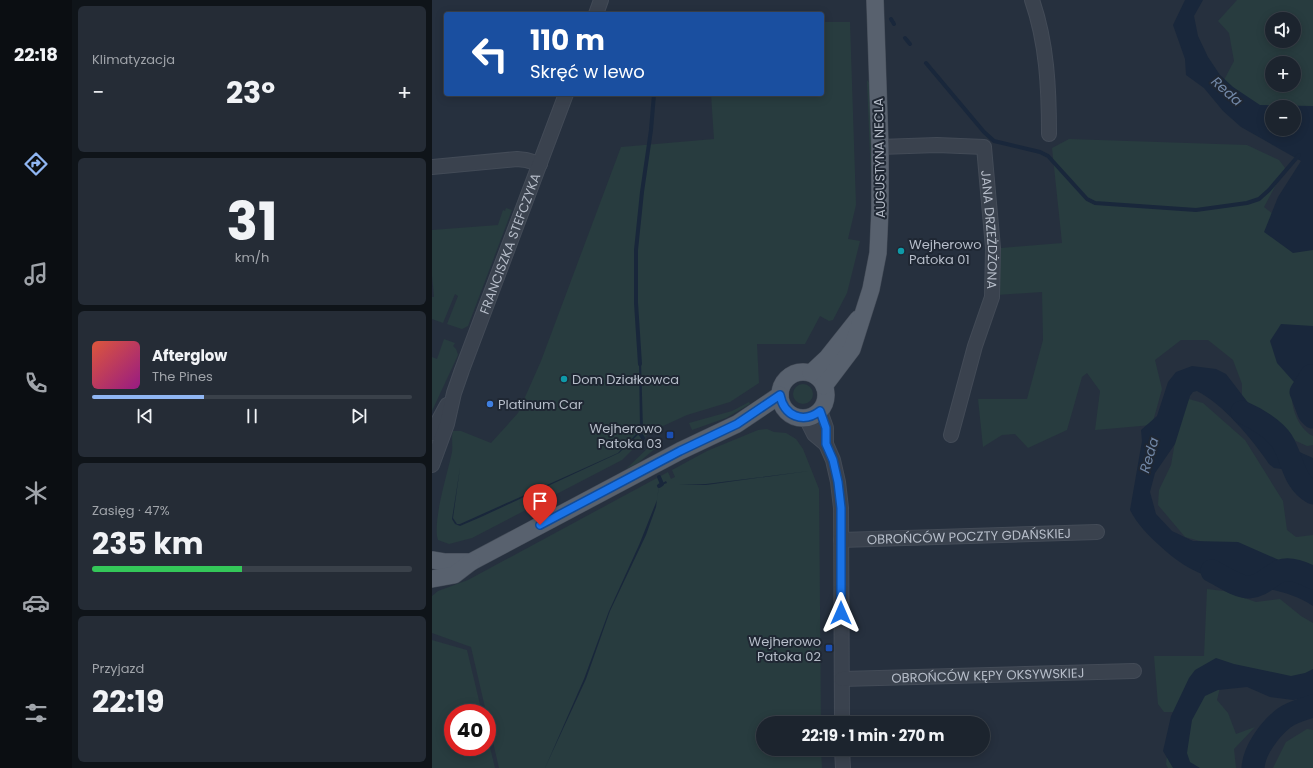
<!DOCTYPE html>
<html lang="pl">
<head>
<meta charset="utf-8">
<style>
  :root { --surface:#1c242e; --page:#252c36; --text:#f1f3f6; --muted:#a0a4aa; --line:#3a414a; --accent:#90b6f3 }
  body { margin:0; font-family:Poppins,sans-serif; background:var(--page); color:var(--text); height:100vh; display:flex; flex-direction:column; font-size:15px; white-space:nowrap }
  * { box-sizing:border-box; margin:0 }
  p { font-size:13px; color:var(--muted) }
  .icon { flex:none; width:22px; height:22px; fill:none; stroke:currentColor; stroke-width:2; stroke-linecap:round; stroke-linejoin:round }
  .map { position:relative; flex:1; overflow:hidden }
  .sheet { display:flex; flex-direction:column; gap:6px; padding:6px; background:#0f1419; width:360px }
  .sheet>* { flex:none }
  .hud { position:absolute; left:12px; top:12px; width:380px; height:84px; border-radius:4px; box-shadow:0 2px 10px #0003,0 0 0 1px var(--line); background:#1a4fa0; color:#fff; overflow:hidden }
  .fabs { position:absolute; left:833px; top:12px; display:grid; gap:8px }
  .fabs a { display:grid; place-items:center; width:36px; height:36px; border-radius:50%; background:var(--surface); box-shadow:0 2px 10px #0003,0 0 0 1px var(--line); font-size:20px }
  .speed { position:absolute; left:12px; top:704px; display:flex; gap:8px; font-size:20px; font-weight:700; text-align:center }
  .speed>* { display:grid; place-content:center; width:52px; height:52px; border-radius:50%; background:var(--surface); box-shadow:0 2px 10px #0003,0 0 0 1px var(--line); line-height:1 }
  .speed .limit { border:6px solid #d22; background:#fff; color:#111 }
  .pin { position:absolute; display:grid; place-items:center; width:34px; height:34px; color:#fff; margin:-41px -17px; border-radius:50% 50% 50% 0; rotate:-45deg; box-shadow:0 0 4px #0007 }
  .pin .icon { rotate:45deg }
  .me { position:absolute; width:44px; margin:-22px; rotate:0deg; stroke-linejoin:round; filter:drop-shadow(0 0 3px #0008) }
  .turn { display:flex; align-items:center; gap:14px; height:84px; padding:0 20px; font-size:18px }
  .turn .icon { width:52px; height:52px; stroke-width:2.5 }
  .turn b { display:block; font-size:28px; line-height:34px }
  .big { font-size:30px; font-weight:700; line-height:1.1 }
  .sheet .widget { flex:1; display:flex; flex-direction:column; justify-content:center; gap:6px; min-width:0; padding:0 14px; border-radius:6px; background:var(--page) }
  .sheet .dial { align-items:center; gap:0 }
  .dial b { font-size:52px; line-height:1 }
  .song { display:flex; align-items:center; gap:12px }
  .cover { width:48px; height:48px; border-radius:6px; background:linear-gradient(135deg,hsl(10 70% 55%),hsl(310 70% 35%)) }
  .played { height:4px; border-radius:2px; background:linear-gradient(90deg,var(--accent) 35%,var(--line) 35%) }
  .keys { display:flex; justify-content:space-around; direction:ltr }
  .heat { display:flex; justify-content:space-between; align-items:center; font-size:22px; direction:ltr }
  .charge { height:6px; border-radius:3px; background:linear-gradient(90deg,#34c759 47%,var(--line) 0) }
  .trip { position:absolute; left:324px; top:716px; width:234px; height:40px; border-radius:20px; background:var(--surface); box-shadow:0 2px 10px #0003,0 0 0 1px var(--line); font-weight:700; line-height:40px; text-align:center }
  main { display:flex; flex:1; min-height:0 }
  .tabs { display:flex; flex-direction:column; width:72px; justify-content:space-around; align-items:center; background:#0b0e12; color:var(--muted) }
  .tabs .icon { width:28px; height:28px }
  .tabs .on { color:var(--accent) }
  .tabs b { font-size:18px; color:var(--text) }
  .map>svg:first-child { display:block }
  .green { fill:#283c3f; fill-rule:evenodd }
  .water { fill:#19273b; fill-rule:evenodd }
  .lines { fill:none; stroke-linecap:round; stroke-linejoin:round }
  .stream { stroke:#19273b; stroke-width:4 }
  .river { stroke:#19273b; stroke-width:23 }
  .minor-casing { stroke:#434b57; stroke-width:16 }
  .major-casing { stroke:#434b57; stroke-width:18 }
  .minor { stroke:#3a424e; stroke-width:14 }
  .major { stroke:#58616e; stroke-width:17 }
  .route-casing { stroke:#114b97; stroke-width:10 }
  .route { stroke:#1a73e8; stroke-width:7 }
  .culture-dot { fill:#0f9aa8; stroke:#1f2733; stroke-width:1.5 }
  .shop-dot { fill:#3f7fe0; stroke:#1f2733; stroke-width:1.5 }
  .transit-dot { fill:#1a4fb4; stroke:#1f2733; stroke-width:1.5 }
  .labels { text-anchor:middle; stroke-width:4; stroke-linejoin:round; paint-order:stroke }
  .street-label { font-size:13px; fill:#b6bdc9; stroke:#1f2733 }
  .poi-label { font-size:13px; fill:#b6bdc9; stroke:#1f2733; text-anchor:start }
  .water-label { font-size:14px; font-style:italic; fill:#7187a6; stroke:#1f2733 }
</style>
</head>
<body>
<main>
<nav class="tabs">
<b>22:18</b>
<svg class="icon on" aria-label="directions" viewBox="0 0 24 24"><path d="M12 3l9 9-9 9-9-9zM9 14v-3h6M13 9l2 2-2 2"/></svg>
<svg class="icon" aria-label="music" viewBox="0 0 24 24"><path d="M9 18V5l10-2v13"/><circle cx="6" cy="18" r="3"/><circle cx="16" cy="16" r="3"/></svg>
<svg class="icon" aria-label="phone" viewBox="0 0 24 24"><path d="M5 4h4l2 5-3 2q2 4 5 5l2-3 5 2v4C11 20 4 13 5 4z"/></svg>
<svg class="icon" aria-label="climate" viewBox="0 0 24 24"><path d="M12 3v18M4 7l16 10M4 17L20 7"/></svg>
<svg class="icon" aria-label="car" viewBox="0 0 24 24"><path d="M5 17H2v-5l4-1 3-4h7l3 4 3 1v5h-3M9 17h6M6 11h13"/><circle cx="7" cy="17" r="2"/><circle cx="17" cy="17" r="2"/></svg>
<svg class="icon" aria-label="filters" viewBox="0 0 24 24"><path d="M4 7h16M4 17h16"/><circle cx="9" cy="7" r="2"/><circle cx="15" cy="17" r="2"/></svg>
</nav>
<section class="sheet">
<div class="widget"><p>Klimatyzacja</p>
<div class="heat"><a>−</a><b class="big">23°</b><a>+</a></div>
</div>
<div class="widget dial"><b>31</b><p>km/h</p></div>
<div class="widget">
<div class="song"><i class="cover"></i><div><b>Afterglow</b><p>The Pines</p></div></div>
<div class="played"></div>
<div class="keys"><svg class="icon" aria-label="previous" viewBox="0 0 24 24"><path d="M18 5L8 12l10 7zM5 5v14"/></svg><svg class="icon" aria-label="pause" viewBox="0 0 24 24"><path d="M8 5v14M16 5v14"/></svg><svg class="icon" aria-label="next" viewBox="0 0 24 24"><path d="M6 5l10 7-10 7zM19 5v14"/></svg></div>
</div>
<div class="widget"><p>Zasięg · 47%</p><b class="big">235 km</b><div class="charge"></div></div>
<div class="widget"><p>Przyjazd</p><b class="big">22:19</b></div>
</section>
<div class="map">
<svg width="881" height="768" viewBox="0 0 881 768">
  <rect width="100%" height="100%" fill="#26303e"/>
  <g class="green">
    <path d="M805 0H881V135L862 129V107H840V119L792 80 802 61 797 33 786 21ZM840 19H862V41H840ZM840 63H862V85H840Z"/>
    <path d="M390 22H418L424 205 416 239 428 241 415 293 401 320 397 321 388 316 373 344H325L327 383 298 402 255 415 218 432 190 460 40 538 17 544 6 540C0 522 16 472 20 452 21 444 19 438 21 431H29L59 443 86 413 109 361 189 147 282 139 279 94H390Z"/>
    <polygon points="435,80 438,84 441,180 439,181"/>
    <path d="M637 139 815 145 847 160 853 168 832 207 846 218 881 166V368L869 370C867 378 860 389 860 397 860 411 868 430 881 436V445L875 446 864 441 842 422 810 401V384L801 360 776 340H749L723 360 730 389 720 425 663 430 668 391 655 373 650 377 635 430 596 448 583 434 570 435 551 447 546 399H595L611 340 610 292 565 295 569 248 630 243 620 148Z"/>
    <polygon points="74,208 80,210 36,326 30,329 15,324 26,296 23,294 11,323 0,319 0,297 2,297 0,276 0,230 66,225 71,210 73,211"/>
    <polygon points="12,339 23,343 21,346 24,349 26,355 0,411 0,357 5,359"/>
    <circle cx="371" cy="394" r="10"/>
    <polygon points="757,399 771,403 813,440 851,501 855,530 864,537 881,535 881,572 753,537 726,505 727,490 739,465 748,413"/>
    <polygon points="317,402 318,404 294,418 260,430 257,423 300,411"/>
    <polygon points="335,429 342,432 354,433 364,439 371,449 387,489 389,723 331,723 331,749 389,749 390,768 67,768 39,647 0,633 0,596 6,591 36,580 236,472 239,479 243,477 240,470 275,451 326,430"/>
    <polygon points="222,442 225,447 206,463 194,469"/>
    <polygon points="775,589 792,591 824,602 848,599 869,616 881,623 881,675 874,680 791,675 785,700 796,713 804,734 823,727 802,749 804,768 736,768 734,764 738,731 743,712 732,712 726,704 722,656 772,656"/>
    <polygon points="0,640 35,650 50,713 21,713 21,747 55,747 56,739 63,768 0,768"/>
    <polygon points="875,729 881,730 881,768 841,768 854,742"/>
  </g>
  <g class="water">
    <path d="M753 0H771L762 16 766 36 776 57 788 75 801 87 828 105 881 106V250L861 253 832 232 846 197 869 161 809 127 791 111 772 88 754 75 753 59 741 25ZM840 107H862V129H840Z"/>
    <polygon points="849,324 881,326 881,398 861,381 845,363 838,341"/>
    <polygon points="207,360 209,360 211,430 187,453 49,517 28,526 23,524 20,519 28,468 21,518 25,524 28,524 186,453 208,430"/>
    <path d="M760 366 784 369 794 374 831 422 854 446 881 458V484L857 470 842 468 837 464C821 440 791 404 765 391L761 392 758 396 743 444 723 473 718 492 724 514 740 531 761 541 806 542 881 575V606C851 586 815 588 782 578 760 572 743 560 727 545 716 535 705 524 698 510L710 441 709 430 725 416 736 382 744 372Z"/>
    <polygon points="377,471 274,485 247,484 274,484"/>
    <polygon points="234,481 235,483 227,486 224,507 214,535 178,611 154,679 113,768 152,679 177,611 207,545 225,500 227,485"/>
    <polygon points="784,658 802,664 859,676 873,673 881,669 881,696 861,700 838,697 815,687 786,690 773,696 760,720 755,753 758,762 768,768 741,768 731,751 739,716 757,678 763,670"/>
  </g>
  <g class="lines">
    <g class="stream">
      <polyline points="459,19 462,24"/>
      <polyline points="473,38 478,44"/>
      <polyline points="494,63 552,132 562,141 608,152 616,156 655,199 663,203 764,210 815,203 827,199 837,190 867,155"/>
      <polyline points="208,364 204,303 204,250 210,192 219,130 222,94"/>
      <polyline points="209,429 207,432 211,438"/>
      <polyline points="227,477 230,484 227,486"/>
    </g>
    <g class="river">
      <polyline points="881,376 879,376 869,392 877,413 881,417"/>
      <path d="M810 412C824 418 842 429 850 441 861 459 861 482 881 493"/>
      <path d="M780 571C790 576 805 587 817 587 831 586 837 576 848 571 859 567 872 573 881 578"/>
      <path d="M821 768C822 750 838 729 852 718 860 712 872 709 881 706"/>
    </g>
    <g class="minor-casing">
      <g id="minor">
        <path d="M600 0C615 43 617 89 617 134"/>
        <polyline points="164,14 169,0"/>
        <path id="s1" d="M448 147 505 145 552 147 561 248 560 297 543 346 519 435"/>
        <polyline points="0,167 85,159 94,160 108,164"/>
        <polyline points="388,411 394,428 394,444 401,460 406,482 409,508 410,723"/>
        <polyline points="374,418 382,434 394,444"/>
        <polyline points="0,433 15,405"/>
        <path id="s2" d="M0 465 15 424 22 393 30 370 134 94"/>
        <path id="s3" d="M409 540 665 532"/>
        <path id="s4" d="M410 679 702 671"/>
        <polyline points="410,749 411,768"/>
      </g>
    </g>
    <g class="major-casing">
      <g id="major">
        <circle cx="371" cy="395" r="23"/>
        <polyline points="379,373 395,358 426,319"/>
        <polyline points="392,386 420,349 439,289 446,253 448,209 448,147 443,0"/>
        <polyline points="0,560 12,562 39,562 248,451 305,424 348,395"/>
        <polyline points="0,579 22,575 39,562"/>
      </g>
    </g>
    <use href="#minor" class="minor"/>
    <use href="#major" class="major"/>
  </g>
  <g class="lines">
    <g class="route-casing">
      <path id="route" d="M108 525 248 451 305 424 348 395C352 416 371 424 388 411L394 428V444L401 460 406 482 409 508V613"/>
    </g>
    <use href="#route" class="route"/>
  </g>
  <g class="culture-dot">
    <circle cx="469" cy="251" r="4"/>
    <circle cx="132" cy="379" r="4"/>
  </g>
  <circle class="shop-dot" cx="58" cy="404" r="4"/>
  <g class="transit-dot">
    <rect x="234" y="431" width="8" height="8" rx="2"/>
    <rect x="393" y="644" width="8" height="8" rx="2"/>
  </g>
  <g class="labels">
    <g class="street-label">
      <text transform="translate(447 158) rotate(-91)" y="5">AUGUSTYNA NECLA</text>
      <text dy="5" stroke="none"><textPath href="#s1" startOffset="187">JANA DRZEŻDŻONA</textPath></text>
      <text dy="5" stroke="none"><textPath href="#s2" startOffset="235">FRANCISZKA STEFCZYKA</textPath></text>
      <text dy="5" stroke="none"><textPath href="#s3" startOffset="128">OBROŃCÓW POCZTY GDAŃSKIEJ</textPath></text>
      <text dy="5" stroke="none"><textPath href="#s4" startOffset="146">OBROŃCÓW KĘPY OKSYWSKIEJ</textPath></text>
    </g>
    <g class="poi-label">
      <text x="477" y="249">Wejherowo<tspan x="477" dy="15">Patoka 01</tspan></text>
      <text x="140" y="384">Dom Działkowca</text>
      <text x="66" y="409">Platinum Car</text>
      <text x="230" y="433" text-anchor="end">Wejherowo<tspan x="230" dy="15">Patoka 03</tspan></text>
      <text x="389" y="646" text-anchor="end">Wejherowo<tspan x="389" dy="15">Patoka 02</tspan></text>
    </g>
    <g class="water-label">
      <text transform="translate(795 91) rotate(42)" y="5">Reda</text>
      <text transform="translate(717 455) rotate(-74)" y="5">Reda</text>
    </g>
  </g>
</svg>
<div class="fabs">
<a><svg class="icon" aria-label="sound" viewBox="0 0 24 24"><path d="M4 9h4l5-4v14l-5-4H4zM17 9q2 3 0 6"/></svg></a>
<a>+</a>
<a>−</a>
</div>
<div class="speed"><div class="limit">40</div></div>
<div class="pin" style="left:108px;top:525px;background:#d93025"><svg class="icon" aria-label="arrive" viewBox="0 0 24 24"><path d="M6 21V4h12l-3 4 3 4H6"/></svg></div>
<svg class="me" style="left:409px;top:613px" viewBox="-20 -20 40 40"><path d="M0-17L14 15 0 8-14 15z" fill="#1a73e8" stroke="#fff" stroke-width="4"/></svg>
<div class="trip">22:19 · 1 min · 270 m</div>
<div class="hud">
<div class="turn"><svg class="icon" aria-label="left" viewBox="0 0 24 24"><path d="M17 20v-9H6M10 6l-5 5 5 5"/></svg><div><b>110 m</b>Skręć w lewo</div></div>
</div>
</div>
</main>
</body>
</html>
